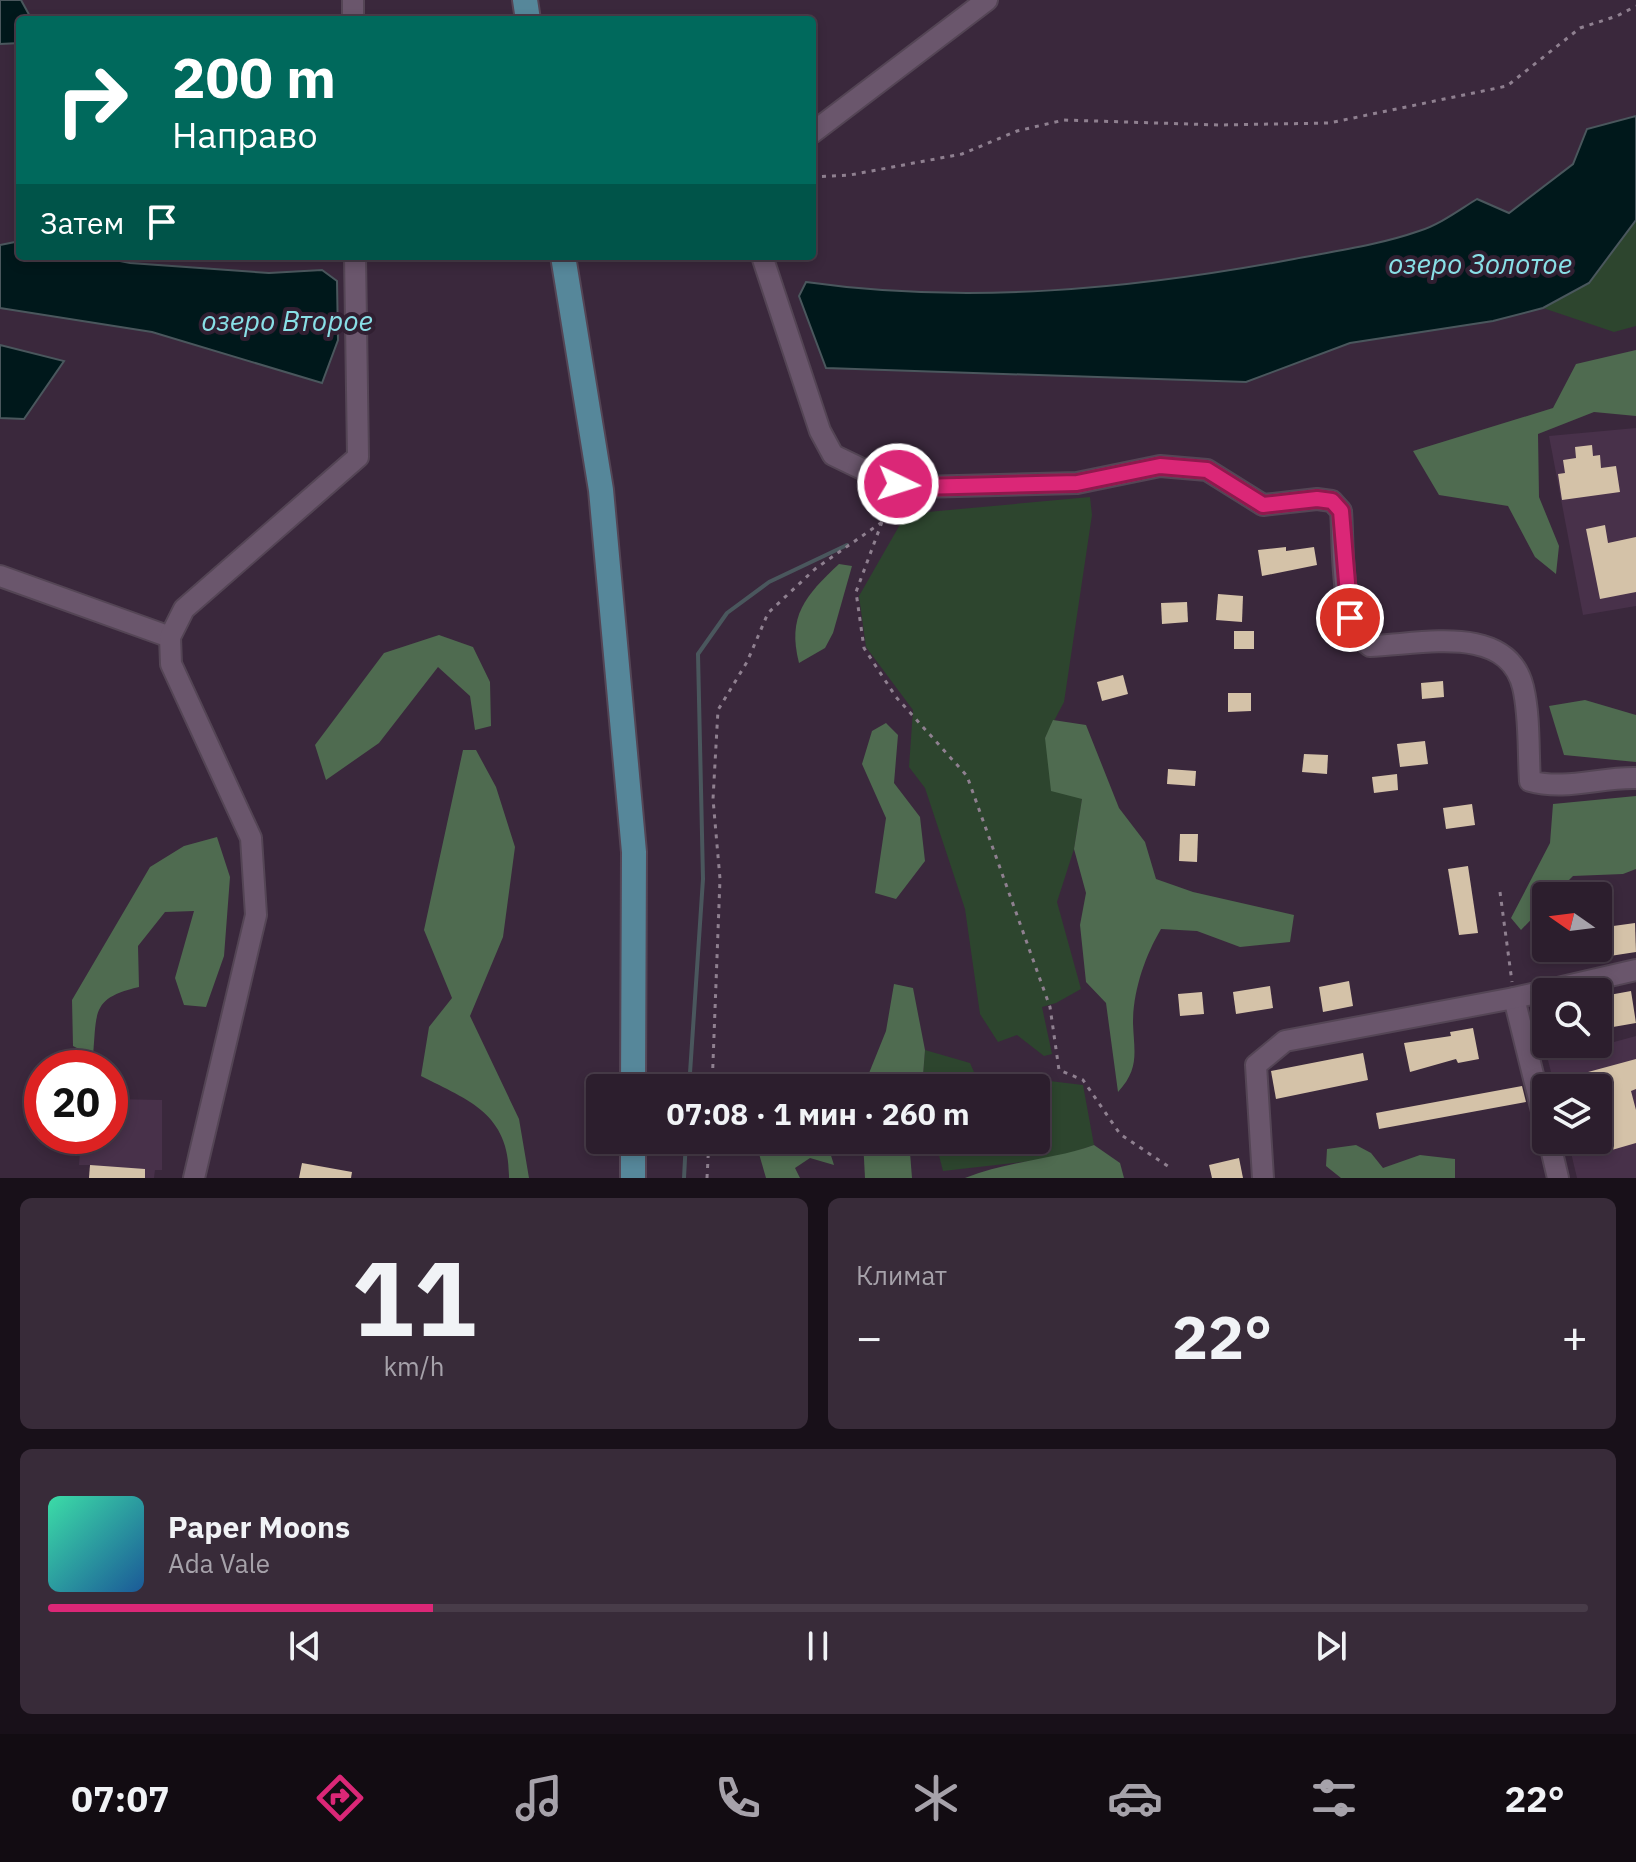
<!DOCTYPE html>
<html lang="ru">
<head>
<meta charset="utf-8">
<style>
  :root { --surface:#2c1e2d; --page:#382b39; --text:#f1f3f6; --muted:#a6a2aa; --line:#483c49; --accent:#db2777 }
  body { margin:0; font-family:"IBM Plex Sans",sans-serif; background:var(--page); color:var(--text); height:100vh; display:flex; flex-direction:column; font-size:30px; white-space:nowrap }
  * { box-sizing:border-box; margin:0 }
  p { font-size:26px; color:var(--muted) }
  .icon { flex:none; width:44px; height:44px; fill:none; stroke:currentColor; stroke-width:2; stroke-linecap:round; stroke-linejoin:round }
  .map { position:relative; height:1178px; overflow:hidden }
  .side { display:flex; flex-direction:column; gap:20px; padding:20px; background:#181019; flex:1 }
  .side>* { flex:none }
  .top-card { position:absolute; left:16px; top:16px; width:800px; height:244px; border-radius:8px; box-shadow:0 4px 12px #0003,0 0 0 2px var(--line); background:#00695c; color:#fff; overflow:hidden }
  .needle { width:52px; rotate:284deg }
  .buttons { position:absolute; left:1532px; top:882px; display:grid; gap:16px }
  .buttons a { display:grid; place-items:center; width:80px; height:80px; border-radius:8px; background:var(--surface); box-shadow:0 4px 12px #0003,0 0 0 2px var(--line); font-size:40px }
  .speed { position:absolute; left:24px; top:1050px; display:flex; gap:16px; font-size:40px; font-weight:700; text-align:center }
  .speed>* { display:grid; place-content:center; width:104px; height:104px; border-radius:50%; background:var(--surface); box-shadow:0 4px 12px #0003,0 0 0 2px var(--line); line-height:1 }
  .speed .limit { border:12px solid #d22; background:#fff; color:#111 }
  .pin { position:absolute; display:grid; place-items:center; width:68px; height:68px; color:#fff; margin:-34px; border:4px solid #fff; border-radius:50%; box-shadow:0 2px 8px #0007 }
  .me { position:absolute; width:88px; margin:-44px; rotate:94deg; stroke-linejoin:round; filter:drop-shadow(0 0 6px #0008) }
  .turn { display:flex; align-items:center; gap:28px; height:168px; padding:0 24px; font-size:36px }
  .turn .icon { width:104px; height:104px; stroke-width:2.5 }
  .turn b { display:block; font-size:56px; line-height:68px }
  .then { display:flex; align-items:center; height:76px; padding:0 24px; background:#0003; gap:16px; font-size:30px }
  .big { font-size:60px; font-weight:700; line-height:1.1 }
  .side .tile { flex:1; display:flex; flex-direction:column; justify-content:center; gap:12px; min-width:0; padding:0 28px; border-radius:12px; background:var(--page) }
  .side .dial { align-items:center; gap:0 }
  .dial b { font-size:104px; line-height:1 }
  .song { display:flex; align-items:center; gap:24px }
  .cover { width:96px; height:96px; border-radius:12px; background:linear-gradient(135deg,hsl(160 70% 55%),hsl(210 70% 35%)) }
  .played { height:8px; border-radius:4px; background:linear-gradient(90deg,var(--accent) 25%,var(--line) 25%) }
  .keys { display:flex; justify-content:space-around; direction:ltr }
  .heat { display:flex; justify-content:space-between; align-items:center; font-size:44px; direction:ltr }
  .side .tiles { flex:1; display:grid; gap:20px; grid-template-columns:1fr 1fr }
  .tile:last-child { grid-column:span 2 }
  .trip { position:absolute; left:586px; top:1074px; width:464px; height:80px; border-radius:8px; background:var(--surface); box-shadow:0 4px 12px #0003,0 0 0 2px var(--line); font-weight:700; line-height:80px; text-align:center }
  .dock { display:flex; height:128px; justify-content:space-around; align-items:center; background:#120c12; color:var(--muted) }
  .dock .icon { width:56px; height:56px }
  .dock .current { color:var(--accent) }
  .dock b { font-size:36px; color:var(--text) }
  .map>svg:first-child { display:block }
  .built { fill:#48314a }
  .green { fill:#2d452e }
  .forest { fill:#4f6b50 }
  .water { fill:#00181b; stroke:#4a575d; stroke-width:2 }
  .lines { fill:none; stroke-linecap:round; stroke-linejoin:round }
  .stream { stroke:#4a575d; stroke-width:4 }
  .building { fill:#d4c2a8 }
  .minor-casing { stroke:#544555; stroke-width:24 }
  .major-casing { stroke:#544555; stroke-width:28 }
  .path { stroke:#8f8090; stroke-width:3; stroke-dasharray:4 6; stroke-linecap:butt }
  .minor { stroke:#6a566c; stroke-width:20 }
  .major { stroke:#56879a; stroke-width:24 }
  .route-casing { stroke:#8e194d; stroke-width:20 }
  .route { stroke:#db2777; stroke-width:14 }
  .labels { text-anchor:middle; stroke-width:8; stroke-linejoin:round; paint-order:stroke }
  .water-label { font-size:28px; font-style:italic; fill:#89e0e7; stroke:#301f31 }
</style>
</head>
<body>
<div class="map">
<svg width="1636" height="1178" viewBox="0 0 1636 1178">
  <rect width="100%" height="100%" fill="#3a283c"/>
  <g class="built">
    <polygon points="1636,428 1636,606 1583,615 1549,436"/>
    <polygon points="1636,1036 1636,1178 1577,1178 1568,1140 1598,1140 1598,1088 1555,1088 1548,1060"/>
    <polygon points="110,1099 162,1100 162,1170 155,1170 154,1178 89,1178 90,1165 79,1165 81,1136 110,1136"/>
  </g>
  <g class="green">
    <polygon points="1636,220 1636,326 1614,332 1543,308 1589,283"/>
    <polygon points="1090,497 1092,515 1064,702 1045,738 1082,799 1074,849 1057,902 1081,989 1056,1003 1042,1007 1052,1054 1044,1056 1017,1035 998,1042 980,1014 965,909 925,788 909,767 913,710 866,647 859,596 906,514"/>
    <polygon points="925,1050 970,1063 974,1072 1083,1085 1094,1145 1057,1158 943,1171 935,1140 1036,1140 1036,1088 922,1088"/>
  </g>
  <g class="forest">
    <polygon points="1636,350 1636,416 1594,412 1538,434 1539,497 1559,546 1556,574 1535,557 1508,506 1439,495 1413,451 1553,408 1576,364"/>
    <path d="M839 564 852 566 833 633 825 648 799 663C787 616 805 596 839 564Z"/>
    <polygon points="439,635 473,647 490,682 491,726 475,730 470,696 438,667 379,743 326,780 315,745 384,653"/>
    <polygon points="1585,700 1636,715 1636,762 1564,755 1549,706"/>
    <path d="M1053 720 1086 725 1119 808 1145 842 1156 879 1193 892 1294 915 1290 942 1240 947 1197 931 1161 929C1145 956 1133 991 1133 1023 1134 1052 1140 1068 1118 1092L1106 1003 1086 982 1080 925 1086 893 1074 849 1082 799 1051 791 1045 738Z"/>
    <polygon points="886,723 898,735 894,783 920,817 925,861 896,899 875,893 886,818 862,764 872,731"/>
    <path d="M463 750H476L496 787 515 847 503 937 470 1016 519 1119 529 1178H509C510 1114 470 1101 421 1076L429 1027 452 998 424 930Z"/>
    <polygon points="1636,796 1636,869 1623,874 1573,876 1553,896 1546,896 1546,904 1521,930 1511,918 1550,843 1553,804"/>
    <path d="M217 837 230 877 224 956 206 1007 184 1005 175 978 194 911 165 912 138 946 139 987C91 998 97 1012 93 1056L73 1046 72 1000 150 867 184 846Z"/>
    <polygon points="894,984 913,988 925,1050 922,1088 863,1088 886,1031"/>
    <polygon points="755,1140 791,1143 794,1140 826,1140 834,1165 810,1158 795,1168 800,1178 766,1178"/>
    <polygon points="863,1140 909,1140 912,1178 865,1178"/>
    <path d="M1094 1145 1120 1163 1124 1178H965C1007 1161 1052 1160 1094 1145Z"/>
    <polygon points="1356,1145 1371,1153 1383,1168 1420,1155 1455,1159 1455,1178 1341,1178 1326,1166 1327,1149"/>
  </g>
  <g class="water">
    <polygon points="0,0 21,0 32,20 20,20 20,43 0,44"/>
    <path d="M1636 116V220L1589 283 1543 308 1493 321 1350 343 1246 382 826 368 799 296 806 282C967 305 1135 289 1294 259 1336 251 1379 245 1419 231 1439 225 1459 210 1477 199L1509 213 1573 164 1587 129Z"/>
    <polygon points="20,241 20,256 95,256 130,263 269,273 322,270 337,281 338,340 322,383 152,332 0,308 0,245"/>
    <polygon points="0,345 64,361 24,419 0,418"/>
  </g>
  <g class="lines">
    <g class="stream">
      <polyline points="689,1088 703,879 698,654 727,613 769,582 847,545"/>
      <polyline points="684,1178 686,1140"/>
    </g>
  </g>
  <g class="building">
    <polygon points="1592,445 1593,456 1600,455 1601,468 1616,466 1620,492 1562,500 1558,474 1565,473 1563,460 1576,458 1575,447"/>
    <polygon points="1605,525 1608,543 1636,537 1636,592 1600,599 1586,529"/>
    <polygon points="1286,547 1286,551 1314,547 1317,565 1262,576 1258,550"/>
    <polygon points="1218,594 1243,596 1242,622 1216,620"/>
    <polygon points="1187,602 1188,622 1162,624 1161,603"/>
    <rect x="1234" y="631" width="20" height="18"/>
    <polygon points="1123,675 1128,694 1102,701 1097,682"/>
    <polygon points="1443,681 1444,697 1422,699 1421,683"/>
    <polygon points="1228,693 1251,693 1251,711 1228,712"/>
    <polygon points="1425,741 1428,764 1400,767 1397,744"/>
    <polygon points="1304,754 1328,755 1327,774 1302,772"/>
    <polygon points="1168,769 1196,771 1195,786 1167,784"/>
    <polygon points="1397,774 1398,790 1374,793 1372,777"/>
    <polygon points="1472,804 1475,825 1446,829 1443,808"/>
    <polygon points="1180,834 1198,834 1197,862 1179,861"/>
    <polygon points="1468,866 1478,933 1459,935 1448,869"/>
    <polygon points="1635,923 1636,952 1610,956 1606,927"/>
    <polygon points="1349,981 1353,1006 1323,1012 1319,987"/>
    <polygon points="1270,986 1273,1008 1236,1014 1233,992"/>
    <polygon points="1631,991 1636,1023 1613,1027 1614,1036 1598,1039 1598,997"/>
    <polygon points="1202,992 1204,1014 1180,1016 1178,994"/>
    <polygon points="1473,1028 1479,1059 1458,1063 1456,1059 1410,1072 1404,1043 1451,1036 1450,1032"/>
    <polygon points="1363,1053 1368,1080 1276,1099 1271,1071"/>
    <polygon points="1636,1059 1636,1089 1631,1091 1636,1110 1636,1143 1598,1154 1594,1140 1598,1140 1598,1125 1611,1121 1604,1098 1598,1100 1598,1088 1580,1088 1577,1075"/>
    <polygon points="1522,1086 1526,1102 1379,1129 1376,1113"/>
    <polygon points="1239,1158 1243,1178 1212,1178 1209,1165"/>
    <polygon points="302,1163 352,1172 351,1178 299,1178"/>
    <polygon points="90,1165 145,1169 145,1178 89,1178"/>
  </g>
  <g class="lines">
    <g class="minor-casing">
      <g id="minor">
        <polyline points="353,0 353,20"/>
        <polyline points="812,133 987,0"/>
        <path d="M762 256 820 431 833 455 889 482 918 487 1077 483 1160 466 1207 470 1263 505 1317 499 1332 501 1341 511C1344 548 1339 624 1370 646 1419 645 1507 622 1523 687 1530 716 1528 751 1530 781 1565 791 1600 777 1636 778"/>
        <polyline points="0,576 170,637"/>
        <polyline points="1514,998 1546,1127"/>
        <polyline points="1549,1140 1558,1178"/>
        <polyline points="194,1178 256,915 251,838 171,664 170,637 184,609 358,457 355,256"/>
        <polyline points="1263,1178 1256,1065 1285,1041 1514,998 1636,970"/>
      </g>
    </g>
    <g class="major-casing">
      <g id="major">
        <polyline points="525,0 528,20"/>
        <polyline points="563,256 601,490 634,852 633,1088"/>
        <polyline points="633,1178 633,1140"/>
      </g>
    </g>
    <g class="path">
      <polyline points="812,177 850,175 962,154 1017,131 1064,120 1219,125 1329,123 1507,86 1580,28 1617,16 1636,6"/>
      <polyline points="882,522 856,592 864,648 896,697 967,776 1050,1007 1059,1070 1083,1080 1120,1134 1172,1169"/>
      <polyline points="1500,892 1512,982"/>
      <polyline points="712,1088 720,879 713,799 718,710 747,662 768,613 815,569 882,522 895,500"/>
      <polyline points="707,1178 709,1140"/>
    </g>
    <use href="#minor" class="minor"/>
    <use href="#major" class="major"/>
  </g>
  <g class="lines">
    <g class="route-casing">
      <polyline id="route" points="898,484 918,487 1077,483 1160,466 1207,470 1263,505 1317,499 1332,501 1341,511 1350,618"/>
    </g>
    <use href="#route" class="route"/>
  </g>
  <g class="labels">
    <g class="water-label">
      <text x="1480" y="274">озеро Золотое</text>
      <text x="287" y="331">озеро Второе</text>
    </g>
  </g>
</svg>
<div class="buttons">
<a><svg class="needle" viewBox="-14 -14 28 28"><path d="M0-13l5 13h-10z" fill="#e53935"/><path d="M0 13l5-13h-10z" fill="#a6a2aa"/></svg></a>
<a><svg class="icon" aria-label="search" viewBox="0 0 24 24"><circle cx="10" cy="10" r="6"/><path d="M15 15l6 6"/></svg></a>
<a><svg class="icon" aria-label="layers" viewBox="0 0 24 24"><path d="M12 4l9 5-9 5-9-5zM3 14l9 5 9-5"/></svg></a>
</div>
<div class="speed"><div class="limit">20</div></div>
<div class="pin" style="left:1350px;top:618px;background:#d93025"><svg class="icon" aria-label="arrive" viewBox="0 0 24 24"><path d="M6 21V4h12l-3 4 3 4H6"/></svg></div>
<svg class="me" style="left:898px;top:484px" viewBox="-20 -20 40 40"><circle r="17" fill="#db2777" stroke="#fff" stroke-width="3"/><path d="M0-11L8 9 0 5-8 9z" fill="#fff"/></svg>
<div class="trip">07:08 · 1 мин · 260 m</div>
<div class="top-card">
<div class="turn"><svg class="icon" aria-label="right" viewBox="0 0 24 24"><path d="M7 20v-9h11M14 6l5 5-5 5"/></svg><div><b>200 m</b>Направо</div></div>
<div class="then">Затем<svg class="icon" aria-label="arrive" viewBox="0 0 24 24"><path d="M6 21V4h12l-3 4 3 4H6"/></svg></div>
</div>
</div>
<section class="side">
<div class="tiles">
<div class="tile dial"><b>11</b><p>km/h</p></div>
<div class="tile"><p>Климат</p>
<div class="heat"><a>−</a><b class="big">22°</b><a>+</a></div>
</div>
<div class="tile">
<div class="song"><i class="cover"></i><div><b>Paper Moons</b><p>Ada Vale</p></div></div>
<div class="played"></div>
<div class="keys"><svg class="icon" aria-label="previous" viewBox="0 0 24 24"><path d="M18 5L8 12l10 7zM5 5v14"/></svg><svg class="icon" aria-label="pause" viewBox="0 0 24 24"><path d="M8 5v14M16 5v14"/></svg><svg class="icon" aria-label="next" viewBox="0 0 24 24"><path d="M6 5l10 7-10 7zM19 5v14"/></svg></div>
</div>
</div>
</section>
<nav class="dock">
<b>07:07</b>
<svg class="icon current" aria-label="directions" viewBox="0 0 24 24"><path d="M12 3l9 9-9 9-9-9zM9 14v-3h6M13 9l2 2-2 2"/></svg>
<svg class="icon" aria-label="music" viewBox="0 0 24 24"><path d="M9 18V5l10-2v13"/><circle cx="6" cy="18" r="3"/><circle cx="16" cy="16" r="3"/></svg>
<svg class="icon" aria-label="phone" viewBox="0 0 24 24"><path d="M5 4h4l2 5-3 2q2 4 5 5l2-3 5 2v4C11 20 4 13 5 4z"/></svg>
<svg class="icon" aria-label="climate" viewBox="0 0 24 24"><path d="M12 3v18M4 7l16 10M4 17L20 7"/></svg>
<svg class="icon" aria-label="car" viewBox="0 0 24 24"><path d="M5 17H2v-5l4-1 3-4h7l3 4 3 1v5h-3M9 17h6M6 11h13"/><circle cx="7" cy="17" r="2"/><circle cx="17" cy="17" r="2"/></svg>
<svg class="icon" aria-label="filters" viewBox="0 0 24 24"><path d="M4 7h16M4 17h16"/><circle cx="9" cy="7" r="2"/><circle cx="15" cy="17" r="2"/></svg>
<b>22°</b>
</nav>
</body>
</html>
